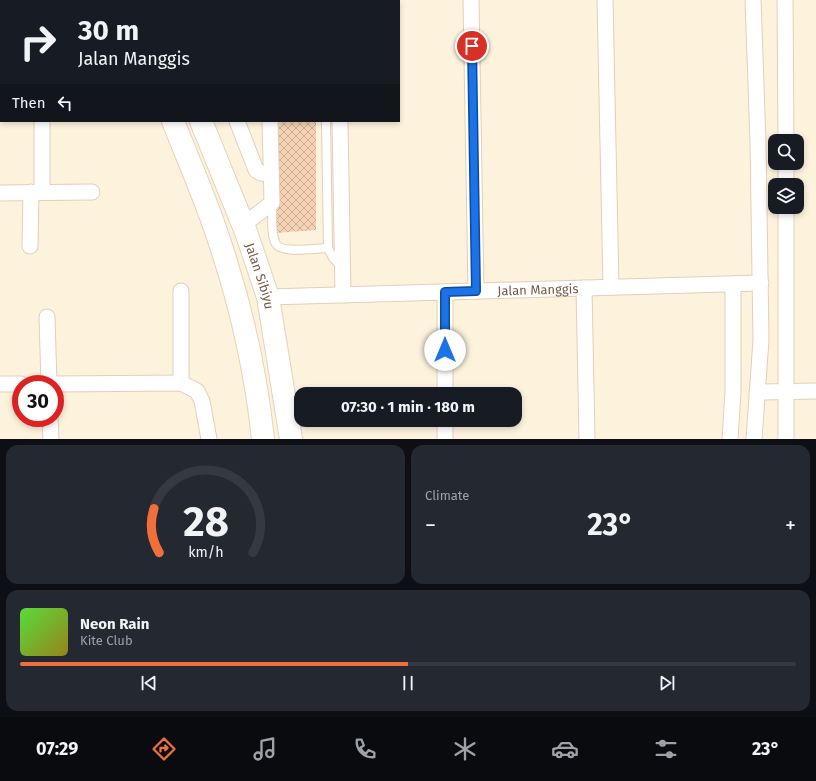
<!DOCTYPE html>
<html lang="en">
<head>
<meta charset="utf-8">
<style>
  :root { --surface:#171b24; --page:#242831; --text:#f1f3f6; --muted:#9ea1a6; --line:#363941; --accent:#f06f3a }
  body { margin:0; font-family:"Fira Sans",sans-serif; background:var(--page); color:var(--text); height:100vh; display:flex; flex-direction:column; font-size:15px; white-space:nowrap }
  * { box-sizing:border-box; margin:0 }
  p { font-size:13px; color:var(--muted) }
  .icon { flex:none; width:22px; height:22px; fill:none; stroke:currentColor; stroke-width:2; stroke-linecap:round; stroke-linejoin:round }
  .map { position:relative; height:439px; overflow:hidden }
  .side { display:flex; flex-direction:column; gap:6px; padding:6px; background:#0d0f14; flex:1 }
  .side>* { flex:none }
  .guide { position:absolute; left:0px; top:0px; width:400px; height:122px; box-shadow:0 2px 6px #0003; background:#171b24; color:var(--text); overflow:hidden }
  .controls { position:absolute; left:768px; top:134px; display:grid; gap:8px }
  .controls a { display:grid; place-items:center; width:36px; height:36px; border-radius:8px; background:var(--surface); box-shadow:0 2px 6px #0003; font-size:20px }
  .speed { position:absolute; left:12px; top:375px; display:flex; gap:8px; font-size:20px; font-weight:700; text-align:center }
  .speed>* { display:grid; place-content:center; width:52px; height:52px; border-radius:50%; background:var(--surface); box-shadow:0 2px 6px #0003; line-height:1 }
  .speed .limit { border:6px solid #d22; background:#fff; color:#111 }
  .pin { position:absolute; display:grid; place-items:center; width:34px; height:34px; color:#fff; margin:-17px; border:2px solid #fff; border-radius:50%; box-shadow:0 1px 4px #0007 }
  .me { position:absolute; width:44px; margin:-22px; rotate:0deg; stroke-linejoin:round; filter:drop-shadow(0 0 3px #0008) }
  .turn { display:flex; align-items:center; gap:14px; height:84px; padding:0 12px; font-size:18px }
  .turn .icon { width:52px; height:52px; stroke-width:2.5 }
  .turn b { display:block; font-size:28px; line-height:34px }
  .then { display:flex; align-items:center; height:38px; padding:0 12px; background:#0003; gap:8px; font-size:15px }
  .big { font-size:30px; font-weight:700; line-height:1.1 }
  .side .widget { flex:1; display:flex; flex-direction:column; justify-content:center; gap:6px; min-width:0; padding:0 14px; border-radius:12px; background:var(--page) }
  .side .dial { align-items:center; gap:0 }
  .dial svg { height:104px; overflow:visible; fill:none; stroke:var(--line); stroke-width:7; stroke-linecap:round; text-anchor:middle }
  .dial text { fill:var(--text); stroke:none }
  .song { display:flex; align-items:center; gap:12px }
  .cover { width:48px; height:48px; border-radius:6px; background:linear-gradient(135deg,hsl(110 70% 55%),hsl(50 70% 35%)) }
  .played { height:4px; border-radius:2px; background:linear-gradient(90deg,var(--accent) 50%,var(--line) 50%) }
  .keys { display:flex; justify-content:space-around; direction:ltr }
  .heat { display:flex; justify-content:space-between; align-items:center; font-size:22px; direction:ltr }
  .side .tiles { flex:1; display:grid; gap:6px; grid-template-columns:1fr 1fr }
  .widget:last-child { grid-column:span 2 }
  .trip { position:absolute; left:294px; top:387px; width:228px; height:40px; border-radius:12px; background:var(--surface); box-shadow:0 2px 6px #0003; font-weight:700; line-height:40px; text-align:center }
  .tabs { display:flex; height:64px; justify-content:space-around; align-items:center; background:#090b0e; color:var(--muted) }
  .tabs .icon { width:28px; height:28px }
  .tabs .on { color:var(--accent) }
  .tabs b { font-size:18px; color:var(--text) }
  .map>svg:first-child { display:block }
  .building { fill:url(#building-cross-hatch) }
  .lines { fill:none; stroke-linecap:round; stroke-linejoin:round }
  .service-casing { stroke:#e1cfb9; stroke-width:10 }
  .minor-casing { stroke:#e1cfb9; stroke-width:17 }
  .secondary-casing { stroke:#e7d1b7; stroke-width:24 }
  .service { stroke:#fff; stroke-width:8 }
  .minor { stroke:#fff; stroke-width:15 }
  .secondary { stroke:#fff; stroke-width:22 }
  .route-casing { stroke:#114b97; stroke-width:10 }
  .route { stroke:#1a73e8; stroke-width:7 }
  .labels { text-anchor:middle; stroke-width:3; stroke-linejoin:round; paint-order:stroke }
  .street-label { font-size:13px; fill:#745945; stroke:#fff6e5 }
</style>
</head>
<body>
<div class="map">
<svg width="816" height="439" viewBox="0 0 816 439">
  <defs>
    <pattern id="building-cross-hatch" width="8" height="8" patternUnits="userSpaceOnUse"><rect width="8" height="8" fill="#f4d2b3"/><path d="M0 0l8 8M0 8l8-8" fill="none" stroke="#caad93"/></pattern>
  </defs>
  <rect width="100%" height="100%" fill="#fdf3dd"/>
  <polygon class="building" points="274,121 316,121 316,230 275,233"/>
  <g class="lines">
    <g class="service-casing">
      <g id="service">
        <polyline points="241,0 241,1"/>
        <polyline points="324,0 324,1"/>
        <polyline points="326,121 328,248 333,258 342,267"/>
        <path d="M272 203C273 214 270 233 276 244 282 254 316 248 328 248"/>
      </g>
    </g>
    <g class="minor-casing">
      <g id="minor">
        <polyline points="219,0 219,1"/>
        <polyline points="267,0 267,1"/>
        <polyline points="339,0 339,1"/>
        <polyline points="471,0 476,291"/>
        <polyline points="605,0 611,287"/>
        <polyline points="753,0 758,142 761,340 754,439"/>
        <polyline points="785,0 786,141"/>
        <polyline points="42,121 42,192"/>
        <polyline points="237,121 256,170 261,173 271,174"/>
        <polyline points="340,121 343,295"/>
        <polyline points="786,163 786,185"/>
        <polyline points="0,193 92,192"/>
        <polyline points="243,225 272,203 270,121"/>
        <polyline points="30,246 31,192"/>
        <polyline points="584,288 587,439"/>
        <polyline points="181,291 181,383"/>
        <polyline points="445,292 445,394"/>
        <path id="s1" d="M268 297 761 283"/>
        <polyline points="47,317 49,384"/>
        <polyline points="0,384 21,384"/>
        <polyline points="55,384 181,383 197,391 202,401 209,439"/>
        <polyline points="757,392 816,391"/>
        <polyline points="50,418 51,439"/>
        <polyline points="445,420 445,439"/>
        <polyline points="730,439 733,391 733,284"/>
        <polyline points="786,439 786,207"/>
      </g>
    </g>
    <g class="secondary-casing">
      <g id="secondary">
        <polyline points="123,0 123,1"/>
        <polyline points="151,0 152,1"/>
        <path d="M173 121C189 162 207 202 220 243 241 306 256 373 263 439"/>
        <path id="s2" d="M201 121 246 232 268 297 291 439"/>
      </g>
    </g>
    <use href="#service" class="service"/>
    <use href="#minor" class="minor"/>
    <use href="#secondary" class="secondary"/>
  </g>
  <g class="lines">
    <g class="route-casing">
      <polyline id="route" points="445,350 445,292 476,291 472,46"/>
    </g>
    <use href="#route" class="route"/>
  </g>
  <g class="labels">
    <g class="street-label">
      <text dy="5" stroke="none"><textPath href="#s2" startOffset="166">Jalan Sibiyu</textPath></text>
      <text dy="5" stroke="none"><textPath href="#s1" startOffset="270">Jalan Manggis</textPath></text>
    </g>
  </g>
</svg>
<div class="controls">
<a><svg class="icon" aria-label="search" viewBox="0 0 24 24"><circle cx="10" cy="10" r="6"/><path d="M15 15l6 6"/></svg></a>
<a><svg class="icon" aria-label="layers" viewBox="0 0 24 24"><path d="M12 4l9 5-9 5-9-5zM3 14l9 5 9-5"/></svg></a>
</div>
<div class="speed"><div class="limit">30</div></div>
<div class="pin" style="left:472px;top:46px;background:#d93025"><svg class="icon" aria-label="arrive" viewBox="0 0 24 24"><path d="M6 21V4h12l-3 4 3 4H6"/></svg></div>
<svg class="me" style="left:445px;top:350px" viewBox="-20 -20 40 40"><circle r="19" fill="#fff"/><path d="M0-13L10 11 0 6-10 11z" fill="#1a73e8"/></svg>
<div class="trip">07:30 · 1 min · 180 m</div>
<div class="guide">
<div class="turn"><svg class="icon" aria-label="right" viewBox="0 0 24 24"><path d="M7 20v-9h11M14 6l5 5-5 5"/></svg><div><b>30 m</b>Jalan Manggis</div></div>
<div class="then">Then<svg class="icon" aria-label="left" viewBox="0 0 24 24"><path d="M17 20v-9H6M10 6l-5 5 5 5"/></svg></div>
</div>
</div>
<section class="side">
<div class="tiles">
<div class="widget dial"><svg viewBox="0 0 100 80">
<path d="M14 69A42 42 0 1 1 86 69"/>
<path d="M14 69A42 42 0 0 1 10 35" stroke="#f06f3a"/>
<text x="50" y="56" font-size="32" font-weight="700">28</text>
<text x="50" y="72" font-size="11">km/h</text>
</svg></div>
<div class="widget"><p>Climate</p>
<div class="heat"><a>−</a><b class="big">23°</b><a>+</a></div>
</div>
<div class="widget">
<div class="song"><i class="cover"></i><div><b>Neon Rain</b><p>Kite Club</p></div></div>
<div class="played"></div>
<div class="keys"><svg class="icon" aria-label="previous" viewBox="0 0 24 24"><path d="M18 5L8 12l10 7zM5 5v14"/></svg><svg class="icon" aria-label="pause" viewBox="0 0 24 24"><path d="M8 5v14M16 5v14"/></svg><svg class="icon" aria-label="next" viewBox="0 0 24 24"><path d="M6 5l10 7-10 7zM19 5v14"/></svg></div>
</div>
</div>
</section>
<nav class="tabs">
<b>07:29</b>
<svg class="icon on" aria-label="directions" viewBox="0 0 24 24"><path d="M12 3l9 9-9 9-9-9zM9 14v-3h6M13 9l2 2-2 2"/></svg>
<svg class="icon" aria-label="music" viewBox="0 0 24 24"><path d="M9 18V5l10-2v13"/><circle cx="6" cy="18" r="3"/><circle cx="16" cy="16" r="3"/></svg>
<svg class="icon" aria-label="phone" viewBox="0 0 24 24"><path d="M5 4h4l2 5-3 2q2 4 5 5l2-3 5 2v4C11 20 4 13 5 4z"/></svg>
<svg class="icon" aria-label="climate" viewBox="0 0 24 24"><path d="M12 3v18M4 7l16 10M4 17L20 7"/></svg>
<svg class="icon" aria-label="car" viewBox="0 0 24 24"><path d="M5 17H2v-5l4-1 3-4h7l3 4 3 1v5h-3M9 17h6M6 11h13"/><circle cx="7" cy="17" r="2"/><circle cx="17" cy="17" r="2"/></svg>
<svg class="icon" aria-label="filters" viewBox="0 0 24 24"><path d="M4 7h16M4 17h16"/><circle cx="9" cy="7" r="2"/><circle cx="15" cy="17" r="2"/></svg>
<b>23°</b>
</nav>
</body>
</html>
